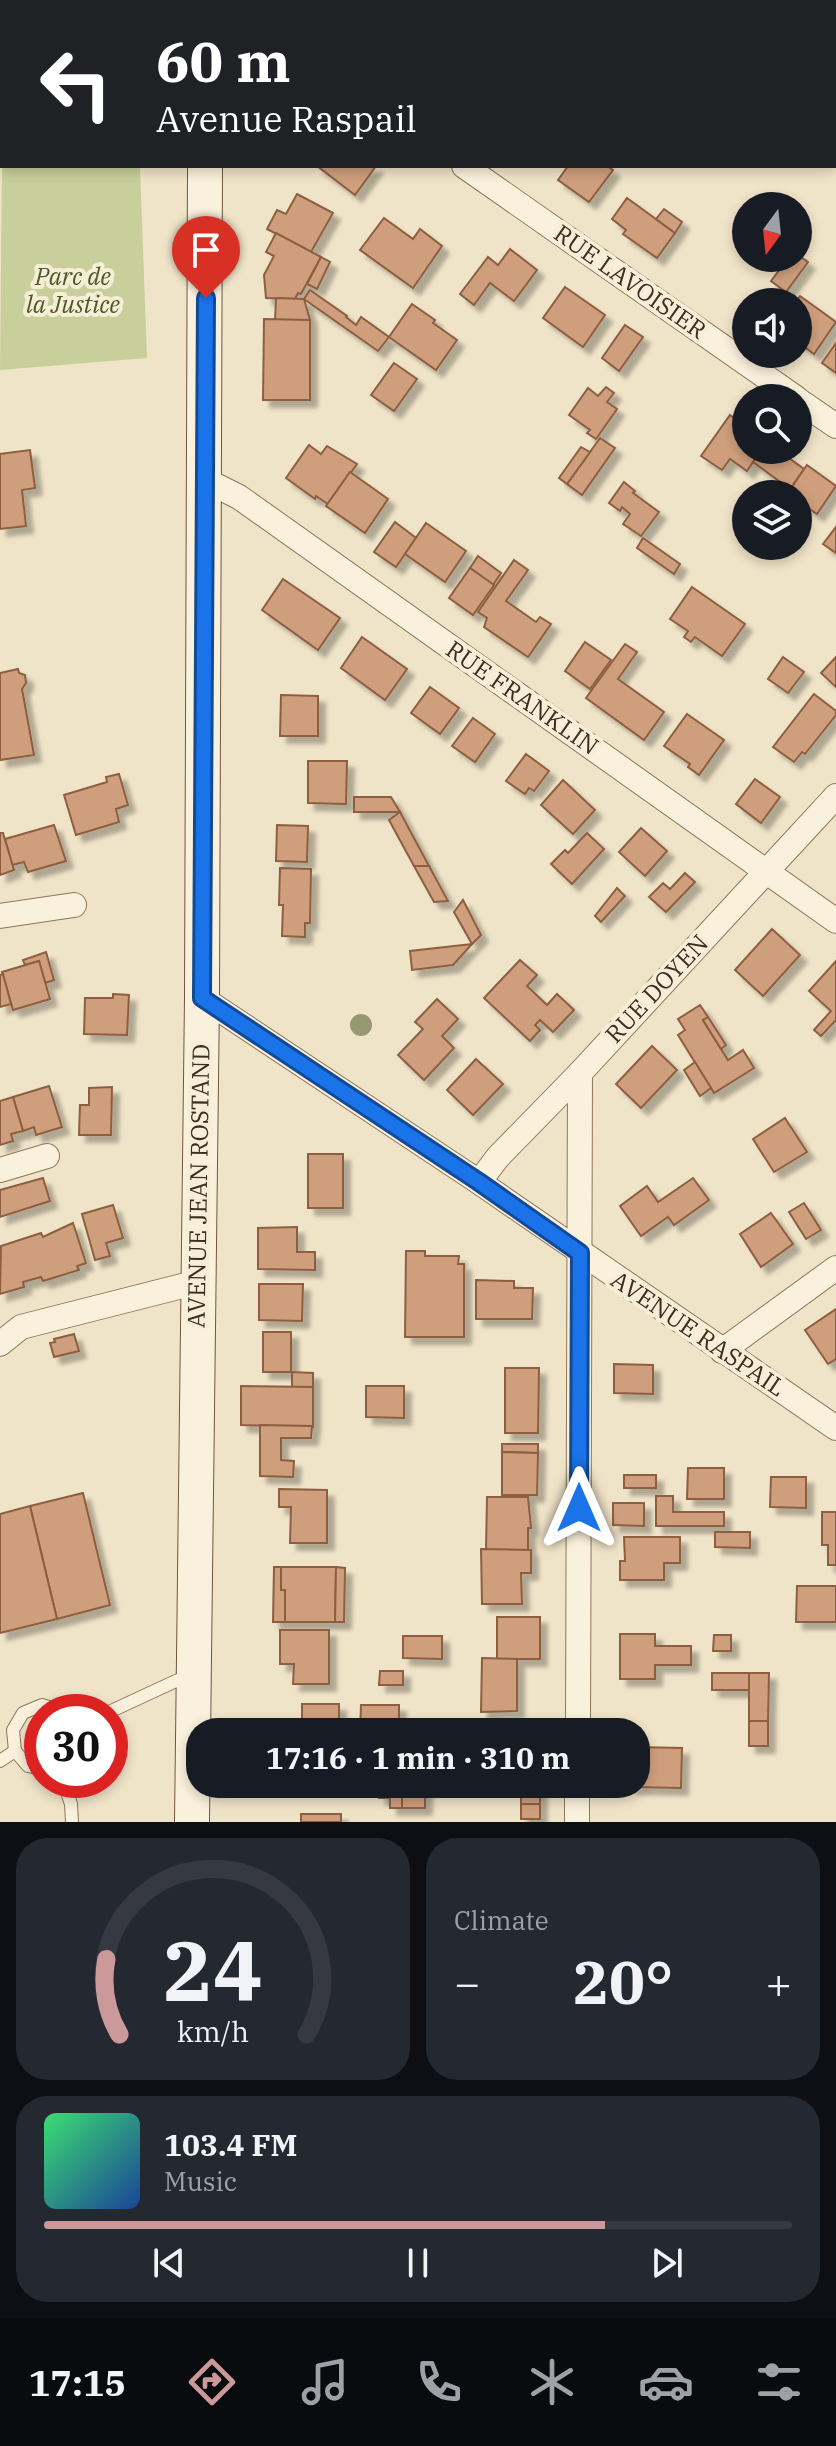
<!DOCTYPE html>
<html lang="en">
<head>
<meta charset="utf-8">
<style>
  :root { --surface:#171b24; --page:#242831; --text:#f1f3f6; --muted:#9ea1a6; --line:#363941; --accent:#cc999b }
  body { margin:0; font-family:"IBM Plex Serif",serif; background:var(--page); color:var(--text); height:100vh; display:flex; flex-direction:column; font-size:30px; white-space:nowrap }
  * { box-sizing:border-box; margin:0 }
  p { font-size:26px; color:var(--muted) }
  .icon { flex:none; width:44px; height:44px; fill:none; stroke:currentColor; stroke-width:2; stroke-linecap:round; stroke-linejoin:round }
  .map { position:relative; height:1822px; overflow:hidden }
  .drawer { display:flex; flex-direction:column; gap:16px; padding:16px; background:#0d0f14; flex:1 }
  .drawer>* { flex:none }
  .top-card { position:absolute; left:0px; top:0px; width:836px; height:168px; box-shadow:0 4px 12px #0003; background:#202124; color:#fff; overflow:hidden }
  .needle { width:52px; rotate:195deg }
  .controls { position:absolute; left:732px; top:192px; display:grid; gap:16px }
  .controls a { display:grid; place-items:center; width:80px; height:80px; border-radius:50%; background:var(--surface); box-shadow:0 4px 12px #0003; font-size:40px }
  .speed { position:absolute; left:24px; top:1694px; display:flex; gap:16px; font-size:40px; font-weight:700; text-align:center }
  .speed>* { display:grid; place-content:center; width:104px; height:104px; border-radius:50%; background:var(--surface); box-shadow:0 4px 12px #0003; line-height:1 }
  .speed .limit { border:12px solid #d22; background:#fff; color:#111 }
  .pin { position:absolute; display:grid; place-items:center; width:68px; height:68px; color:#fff; margin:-82px -34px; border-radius:50% 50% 50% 0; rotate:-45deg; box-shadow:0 0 8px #0007 }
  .pin .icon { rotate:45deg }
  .me { position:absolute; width:88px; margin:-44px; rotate:0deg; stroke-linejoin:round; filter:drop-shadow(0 0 6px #0008) }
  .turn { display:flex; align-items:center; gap:28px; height:168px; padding:0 24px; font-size:36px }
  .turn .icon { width:104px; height:104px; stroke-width:2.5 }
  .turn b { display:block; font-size:56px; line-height:68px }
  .big { font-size:60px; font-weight:700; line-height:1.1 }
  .drawer .tile { flex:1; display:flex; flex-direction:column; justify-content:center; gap:12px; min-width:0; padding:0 28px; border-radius:32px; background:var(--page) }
  .drawer .dial { align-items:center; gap:0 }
  .dial svg { height:208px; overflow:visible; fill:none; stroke:var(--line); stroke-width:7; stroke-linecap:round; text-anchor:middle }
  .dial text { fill:var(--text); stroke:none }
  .song { display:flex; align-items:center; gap:24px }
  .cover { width:96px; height:96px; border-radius:12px; background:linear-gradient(135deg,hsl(140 70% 55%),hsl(220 70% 35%)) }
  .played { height:8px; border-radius:4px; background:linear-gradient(90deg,var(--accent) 75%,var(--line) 75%) }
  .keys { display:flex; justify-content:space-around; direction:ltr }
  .heat { display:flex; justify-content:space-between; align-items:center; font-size:44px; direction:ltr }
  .drawer .tiles { flex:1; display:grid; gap:16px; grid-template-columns:1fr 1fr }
  .tile:last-child { grid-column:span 2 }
  .trip { position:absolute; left:186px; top:1718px; width:464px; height:80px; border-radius:32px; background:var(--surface); box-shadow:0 4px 12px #0003; font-weight:700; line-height:80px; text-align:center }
  .dock { display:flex; height:128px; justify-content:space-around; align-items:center; background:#090b0e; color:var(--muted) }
  .dock .icon { width:56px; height:56px }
  .dock .selected { color:var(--accent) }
  .dock b { font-size:36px; color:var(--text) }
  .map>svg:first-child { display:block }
  .green { fill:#c9cf9b }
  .building { fill:#cf9f7d; stroke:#8d5f41; stroke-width:2; filter:url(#shadow) }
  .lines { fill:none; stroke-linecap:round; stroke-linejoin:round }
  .lane-casing { stroke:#8d765c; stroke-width:14 }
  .street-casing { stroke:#8d765c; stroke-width:26 }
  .secondary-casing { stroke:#6f573f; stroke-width:36 }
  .lane { stroke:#faf1dc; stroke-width:12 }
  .street { stroke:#faf1dc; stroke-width:24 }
  .secondary { stroke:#faf1dc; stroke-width:34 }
  .tree { fill:#96986f }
  .route-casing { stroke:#114b97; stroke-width:20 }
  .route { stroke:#1a73e8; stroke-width:14 }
  .labels { text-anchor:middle; stroke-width:8; stroke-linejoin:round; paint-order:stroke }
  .park-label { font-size:24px; font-style:italic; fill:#4d5a26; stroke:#f7eed8 }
  .street-label { font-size:24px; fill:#3d2e20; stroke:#f7eed8 }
</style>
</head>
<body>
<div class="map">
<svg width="836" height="1822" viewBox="0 0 836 1822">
  <defs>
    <filter id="shadow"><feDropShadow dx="7" dy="7" stdDeviation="2" flood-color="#0004"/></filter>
  </defs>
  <rect width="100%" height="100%" fill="#f0e4c8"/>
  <polygon class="green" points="2,161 2,166 140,166 147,358 0,370"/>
  <g class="building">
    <polygon points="317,166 376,166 355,195"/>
    <polygon points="568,166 607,166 613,170 589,202 558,180"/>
    <polygon points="297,194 333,213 311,252 267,229 277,210 286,214"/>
    <polygon points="627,198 675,233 657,258 623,234 626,230 612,219"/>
    <polygon points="664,209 682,222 675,233 656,219"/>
    <polygon points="384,218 413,239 420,229 442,246 413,288 360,250"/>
    <polygon points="276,233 321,257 301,294 298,293 295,299 266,298 264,275 274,256 266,252"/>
    <polygon points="510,249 537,270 514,301 490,283 474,305 460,294 488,257 498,265"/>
    <polygon points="798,255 808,262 786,292 771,281 788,258 793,261 798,258"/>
    <polygon points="321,257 330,262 317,289 307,284"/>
    <polygon points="565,287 605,315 583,347 543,318"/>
    <polygon points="310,290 347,316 346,317 356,325 361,317 389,337 378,351 304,299"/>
    <polygon points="800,296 836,322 814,354 798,342 798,302 795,302"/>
    <polygon points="276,298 304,299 310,320 275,320"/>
    <polygon points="412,304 435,320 433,323 457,340 436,370 389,337"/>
    <polygon points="264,319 310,320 310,400 263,400"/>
    <polygon points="625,325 643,337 619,371 602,358"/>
    <polygon points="836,343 836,373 822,363"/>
    <polygon points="394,363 417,379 394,411 371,395"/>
    <polygon points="606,387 614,393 607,402 617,409 596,439 587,433 590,430 569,415 588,388 598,396"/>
    <polygon points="730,415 746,427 746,450 761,450 747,471 730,459 722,470 701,456"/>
    <polygon points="600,438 615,448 582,495 567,484"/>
    <polygon points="309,445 321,454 327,446 357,464 328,504 316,496 315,499 286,478"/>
    <polygon points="581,447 590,452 567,484 559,478"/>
    <polygon points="30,450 35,488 22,490 26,526 0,529 0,454"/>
    <polygon points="761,450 778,450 804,469 790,489 753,462"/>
    <polygon points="807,465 836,486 817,514 798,501 798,494 787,494"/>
    <polygon points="350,472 388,499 365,533 326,506"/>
    <polygon points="624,482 635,491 633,493 659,512 641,536 623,524 630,514 622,507 620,511 609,503"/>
    <polygon points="395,522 416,538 396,567 374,552"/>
    <polygon points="426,523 466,551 445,582 405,554"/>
    <polygon points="836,527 836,553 823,544"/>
    <polygon points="643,538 680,564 674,574 637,548"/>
    <polygon points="478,556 501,573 493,585 470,568"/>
    <polygon points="514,560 528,570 506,601 536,622 540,617 551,624 528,657 484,627 487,618 478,612"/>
    <polygon points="470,568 494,585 473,615 449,598"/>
    <polygon points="283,579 340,618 318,650 262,610"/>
    <polygon points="692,587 745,624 722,656 695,637 691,642 684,637 688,631 670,619"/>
    <polygon points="362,637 407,669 385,700 341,668"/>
    <polygon points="585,642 611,660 590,689 565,671"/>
    <polygon points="625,644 637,652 618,679 664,712 644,740 586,698"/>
    <polygon points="783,657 804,672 788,693 768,679"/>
    <polygon points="836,657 836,687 821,673"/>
    <polygon points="18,669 19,673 25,675 26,683 22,689 34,755 0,760 0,673"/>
    <polygon points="430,687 459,708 440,734 411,713"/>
    <polygon points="814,694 836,711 836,715 805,754 802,752 794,762 773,747"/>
    <polygon points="281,695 318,696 318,736 280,736"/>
    <polygon points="687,714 724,740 699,775 688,767 690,764 664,746"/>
    <polygon points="473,718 495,734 475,762 452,746"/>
    <polygon points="526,754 549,771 534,791 529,788 525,794 506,781"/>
    <polygon points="308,761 347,761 346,804 308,803"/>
    <polygon points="119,774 128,805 116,809 119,822 76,835 64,795 107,782 106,777"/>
    <polygon points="755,779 780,797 761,823 736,804"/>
    <polygon points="563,780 595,810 573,834 541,805"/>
    <polygon points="354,797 391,797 400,812 354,812"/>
    <polygon points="400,812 429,866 414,866 389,820"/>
    <polygon points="54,825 66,861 28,872 24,862 12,865 5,839"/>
    <polygon points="277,825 308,826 307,862 276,861"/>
    <polygon points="641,828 667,851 645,876 619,852"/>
    <polygon points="0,833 3,833 14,870 0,875"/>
    <polygon points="587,833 604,849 572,884 551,864 565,850 568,853"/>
    <polygon points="414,866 429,866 448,901 434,902"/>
    <polygon points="280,868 311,869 310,923 305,923 305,937 282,936 283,905 279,905"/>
    <polygon points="685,873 695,882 666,912 649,897 663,883 670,889"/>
    <polygon points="617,888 625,896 601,922 595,916"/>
    <polygon points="463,900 481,935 472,944 454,912"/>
    <polygon points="772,929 800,955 763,996 735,970"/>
    <polygon points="472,944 453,965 412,970 410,951"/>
    <polygon points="46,952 54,980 45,983 39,961 25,965 23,960"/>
    <polygon points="520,960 537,975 527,986 547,1005 557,994 574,1010 553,1032 540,1020 535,1025 540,1030 530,1041 484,998"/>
    <polygon points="39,961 50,999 13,1010 2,972"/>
    <polygon points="836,961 836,1020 821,1036 814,1030 831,1011 809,991"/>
    <polygon points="3,974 11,1004 0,1007 0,975"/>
    <polygon points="113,994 129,995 127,1035 84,1034 85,998 113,998"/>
    <polygon points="437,999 458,1019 442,1036 454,1048 424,1080 398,1055 423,1029 415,1022"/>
    <polygon points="700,1005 708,1017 703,1020 728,1060 743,1050 754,1068 714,1093 678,1035 685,1030 678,1019"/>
    <polygon points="708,1017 726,1045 721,1049 703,1020"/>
    <polygon points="652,1046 677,1070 641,1108 616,1084"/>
    <polygon points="476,1059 503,1084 473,1115 447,1090"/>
    <polygon points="695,1062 711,1088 700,1096 684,1070"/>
    <polygon points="49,1086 62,1127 36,1135 34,1127 23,1131 13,1097"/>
    <polygon points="112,1087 111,1135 79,1135 80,1105 89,1105 89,1088"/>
    <polygon points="13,1097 23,1131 11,1134 13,1141 0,1145 0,1101"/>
    <polygon points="785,1118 807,1152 774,1172 753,1139"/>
    <rect x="308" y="1154" width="35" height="54"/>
    <polygon points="43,1178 50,1201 0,1217 0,1190"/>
    <polygon points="693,1178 709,1200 674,1225 668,1217 641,1236 620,1206 647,1186 658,1202"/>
    <polygon points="804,1203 821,1230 806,1239 789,1212"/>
    <polygon points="113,1205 123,1238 106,1243 110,1256 95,1260 82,1214"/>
    <polygon points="771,1213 793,1244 761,1267 740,1234"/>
    <polygon points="73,1223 86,1263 77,1266 79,1270 43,1281 41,1277 23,1282 24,1287 0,1294 1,1246 41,1233 43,1237"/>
    <polygon points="297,1227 297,1252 315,1252 315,1270 258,1269 258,1228"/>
    <polygon points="406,1251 425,1251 425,1256 459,1256 458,1264 464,1264 464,1337 405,1337"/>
    <polygon points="476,1280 514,1281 514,1288 533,1288 532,1319 476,1319"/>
    <polygon points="259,1284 303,1284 302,1321 259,1320"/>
    <polygon points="836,1309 836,1359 828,1364 805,1330"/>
    <rect x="263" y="1332" width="28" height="40"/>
    <polygon points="74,1334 79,1351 54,1357 50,1343 55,1342 54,1339"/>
    <polygon points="614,1364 653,1365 653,1394 614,1393"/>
    <polygon points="505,1368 539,1368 538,1433 505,1433"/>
    <polygon points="292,1372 313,1373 313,1387 292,1387"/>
    <polygon points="241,1386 313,1387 313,1427 241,1425"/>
    <polygon points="366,1386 404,1386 404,1418 366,1417"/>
    <polygon points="260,1425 312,1426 311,1438 281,1438 281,1460 294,1461 293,1477 260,1476"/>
    <polygon points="502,1444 538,1444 538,1453 502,1452"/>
    <polygon points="502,1452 538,1453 537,1495 502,1495"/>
    <polygon points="688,1468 724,1468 724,1499 687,1499"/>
    <rect x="624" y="1475" width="32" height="13"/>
    <polygon points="771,1477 806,1477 806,1508 770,1507"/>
    <polygon points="279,1489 327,1490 327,1543 290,1543 291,1507 279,1507"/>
    <polygon points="83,1493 110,1605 57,1619 30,1506"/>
    <polygon points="656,1496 673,1496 673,1512 724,1512 724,1526 656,1526"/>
    <polygon points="487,1497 528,1497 531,1528 528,1528 528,1550 486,1550"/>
    <polygon points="613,1503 644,1503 644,1526 613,1525"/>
    <polygon points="30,1506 57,1619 0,1633 0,1514"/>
    <polygon points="822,1512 836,1512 836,1565 828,1565 828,1545 822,1545"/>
    <polygon points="715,1532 750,1532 750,1548 715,1547"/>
    <polygon points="624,1537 680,1537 680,1563 664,1563 664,1580 620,1580 620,1561 625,1561"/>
    <polygon points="481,1549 531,1550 531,1573 521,1573 522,1604 482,1604"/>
    <polygon points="274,1567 281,1567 281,1590 285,1590 285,1622 273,1622"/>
    <polygon points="281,1567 336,1567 335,1622 285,1622 285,1590 281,1590"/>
    <polygon points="336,1567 345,1568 344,1622 335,1622"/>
    <polygon points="797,1586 836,1586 836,1622 796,1622"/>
    <rect x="497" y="1617" width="43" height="42"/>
    <polygon points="280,1630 329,1630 329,1684 293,1684 294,1664 280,1664"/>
    <polygon points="620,1634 655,1634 655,1646 691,1646 691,1665 655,1665 655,1679 620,1679"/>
    <polygon points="714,1635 731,1635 731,1651 713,1651"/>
    <polygon points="403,1636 442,1636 442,1659 403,1658"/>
    <polygon points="482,1658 517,1659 517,1711 481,1712"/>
    <polygon points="380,1671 403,1671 403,1685 379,1685"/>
    <rect x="712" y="1673" width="37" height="17"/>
    <polygon points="749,1673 769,1673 768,1721 749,1721"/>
    <rect x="302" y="1704" width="37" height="28"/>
    <polygon points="361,1705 399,1705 399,1732 360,1732"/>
    <rect x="749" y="1721" width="19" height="25"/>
    <polygon points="636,1747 682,1748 681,1788 630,1787 630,1784 636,1784"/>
    <rect x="402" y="1784" width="23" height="24"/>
    <rect x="521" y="1784" width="19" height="20"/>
    <polygon points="378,1787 402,1787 402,1808 390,1808 390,1798 379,1798"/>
    <rect x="521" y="1804" width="19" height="15"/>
    <rect x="301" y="1814" width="40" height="8"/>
  </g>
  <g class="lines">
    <g class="lane-casing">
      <g id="lane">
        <polyline points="109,1712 178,1680 191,1677"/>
        <polyline points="0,1761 15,1751"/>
        <polyline points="42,1769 28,1766 15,1751 13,1730 23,1713 42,1705 65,1712"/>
        <polyline points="63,1780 71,1804 72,1822"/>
      </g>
    </g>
    <g class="street-casing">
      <g id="street">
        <polyline points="0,133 2,132"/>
        <polyline points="464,166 796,398"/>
        <polyline points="798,400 836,426"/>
        <polyline points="205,480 239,497 836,921"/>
        <polyline points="0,916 74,905"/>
        <polyline points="202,998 479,1182 836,1428"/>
        <polyline points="0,1170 47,1156"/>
        <polyline points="479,1182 498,1157 580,1073 836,796"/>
        <polyline points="0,1344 21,1327 198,1282"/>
        <polyline points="722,1351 836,1268"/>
        <polyline points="578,1732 580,1073"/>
        <polyline points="577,1822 577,1784"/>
      </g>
    </g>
    <g class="secondary-casing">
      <g id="secondary">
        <polyline points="199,2 199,0"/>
        <polyline points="192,1822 202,998 205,166"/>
      </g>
    </g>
    <use href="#lane" class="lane"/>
    <use href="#street" class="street"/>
    <use href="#secondary" class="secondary"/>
  </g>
  <circle class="tree" cx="361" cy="1025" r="11"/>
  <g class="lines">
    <g class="route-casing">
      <polyline id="route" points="206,298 202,998 479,1182 580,1253 579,1508"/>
    </g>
    <use href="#route" class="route"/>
  </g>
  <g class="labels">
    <g class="park-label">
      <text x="73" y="285">Parc de<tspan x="73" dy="28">la Justice</tspan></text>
    </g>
    <g class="street-label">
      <text transform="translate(630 282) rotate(35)" y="8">RUE LAVOISIER</text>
      <text transform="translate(522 698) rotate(35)" y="8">RUE FRANKLIN</text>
      <text transform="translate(657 989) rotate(-47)" y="8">RUE DOYEN</text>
      <text transform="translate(199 1186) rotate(-89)" y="8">AVENUE JEAN ROSTAND</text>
      <text transform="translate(698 1334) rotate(34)" y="8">AVENUE RASPAIL</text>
    </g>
  </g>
</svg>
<div class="controls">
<a><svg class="needle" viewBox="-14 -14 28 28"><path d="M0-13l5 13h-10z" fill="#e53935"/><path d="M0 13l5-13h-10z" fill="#9ea1a6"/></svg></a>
<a><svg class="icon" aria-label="sound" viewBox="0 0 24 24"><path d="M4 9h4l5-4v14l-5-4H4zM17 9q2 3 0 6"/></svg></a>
<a><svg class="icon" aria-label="search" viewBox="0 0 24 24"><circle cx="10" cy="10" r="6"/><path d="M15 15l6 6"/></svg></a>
<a><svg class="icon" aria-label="layers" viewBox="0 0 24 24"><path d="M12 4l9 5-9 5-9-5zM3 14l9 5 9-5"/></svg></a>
</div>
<div class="speed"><div class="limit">30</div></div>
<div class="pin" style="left:206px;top:298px;background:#d93025"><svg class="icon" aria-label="arrive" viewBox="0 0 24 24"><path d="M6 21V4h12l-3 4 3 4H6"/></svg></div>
<svg class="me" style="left:579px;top:1508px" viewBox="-20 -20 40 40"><path d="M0-17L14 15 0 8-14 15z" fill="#1a73e8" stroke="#fff" stroke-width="4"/></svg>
<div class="trip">17:16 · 1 min · 310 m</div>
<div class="top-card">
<div class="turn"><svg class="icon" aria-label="left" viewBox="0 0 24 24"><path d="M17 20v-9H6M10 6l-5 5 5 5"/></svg><div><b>60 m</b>Avenue Raspail</div></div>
</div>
</div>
<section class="drawer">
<div class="tiles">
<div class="tile dial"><svg viewBox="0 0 100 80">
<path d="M14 69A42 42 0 1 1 86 69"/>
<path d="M14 69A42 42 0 0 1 9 40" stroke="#cc999b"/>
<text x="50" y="56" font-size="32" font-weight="700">24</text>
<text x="50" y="72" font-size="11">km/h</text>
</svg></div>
<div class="tile"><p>Climate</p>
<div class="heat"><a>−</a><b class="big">20°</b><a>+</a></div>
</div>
<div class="tile">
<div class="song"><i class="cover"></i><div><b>103.4 FM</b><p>Music</p></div></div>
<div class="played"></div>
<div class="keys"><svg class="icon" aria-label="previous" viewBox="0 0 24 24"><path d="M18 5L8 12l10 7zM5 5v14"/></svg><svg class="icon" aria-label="pause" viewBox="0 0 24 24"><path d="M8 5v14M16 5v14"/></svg><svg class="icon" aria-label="next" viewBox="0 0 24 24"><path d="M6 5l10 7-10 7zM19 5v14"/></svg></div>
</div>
</div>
</section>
<nav class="dock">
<b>17:15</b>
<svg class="icon selected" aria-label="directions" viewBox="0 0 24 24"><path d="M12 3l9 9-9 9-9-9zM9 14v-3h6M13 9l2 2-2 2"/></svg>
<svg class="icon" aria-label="music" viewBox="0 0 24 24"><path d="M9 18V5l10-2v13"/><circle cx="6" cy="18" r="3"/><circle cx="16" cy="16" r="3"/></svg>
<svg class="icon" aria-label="phone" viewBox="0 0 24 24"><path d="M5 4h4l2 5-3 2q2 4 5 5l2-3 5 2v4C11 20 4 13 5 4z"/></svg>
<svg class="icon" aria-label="climate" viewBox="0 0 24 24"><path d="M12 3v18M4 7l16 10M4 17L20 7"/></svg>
<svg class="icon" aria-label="car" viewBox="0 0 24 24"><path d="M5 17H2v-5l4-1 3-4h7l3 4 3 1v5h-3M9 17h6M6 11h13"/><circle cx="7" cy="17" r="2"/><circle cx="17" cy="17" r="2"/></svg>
<svg class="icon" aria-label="filters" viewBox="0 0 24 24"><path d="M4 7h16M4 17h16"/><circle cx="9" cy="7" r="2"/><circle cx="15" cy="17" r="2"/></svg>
</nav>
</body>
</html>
